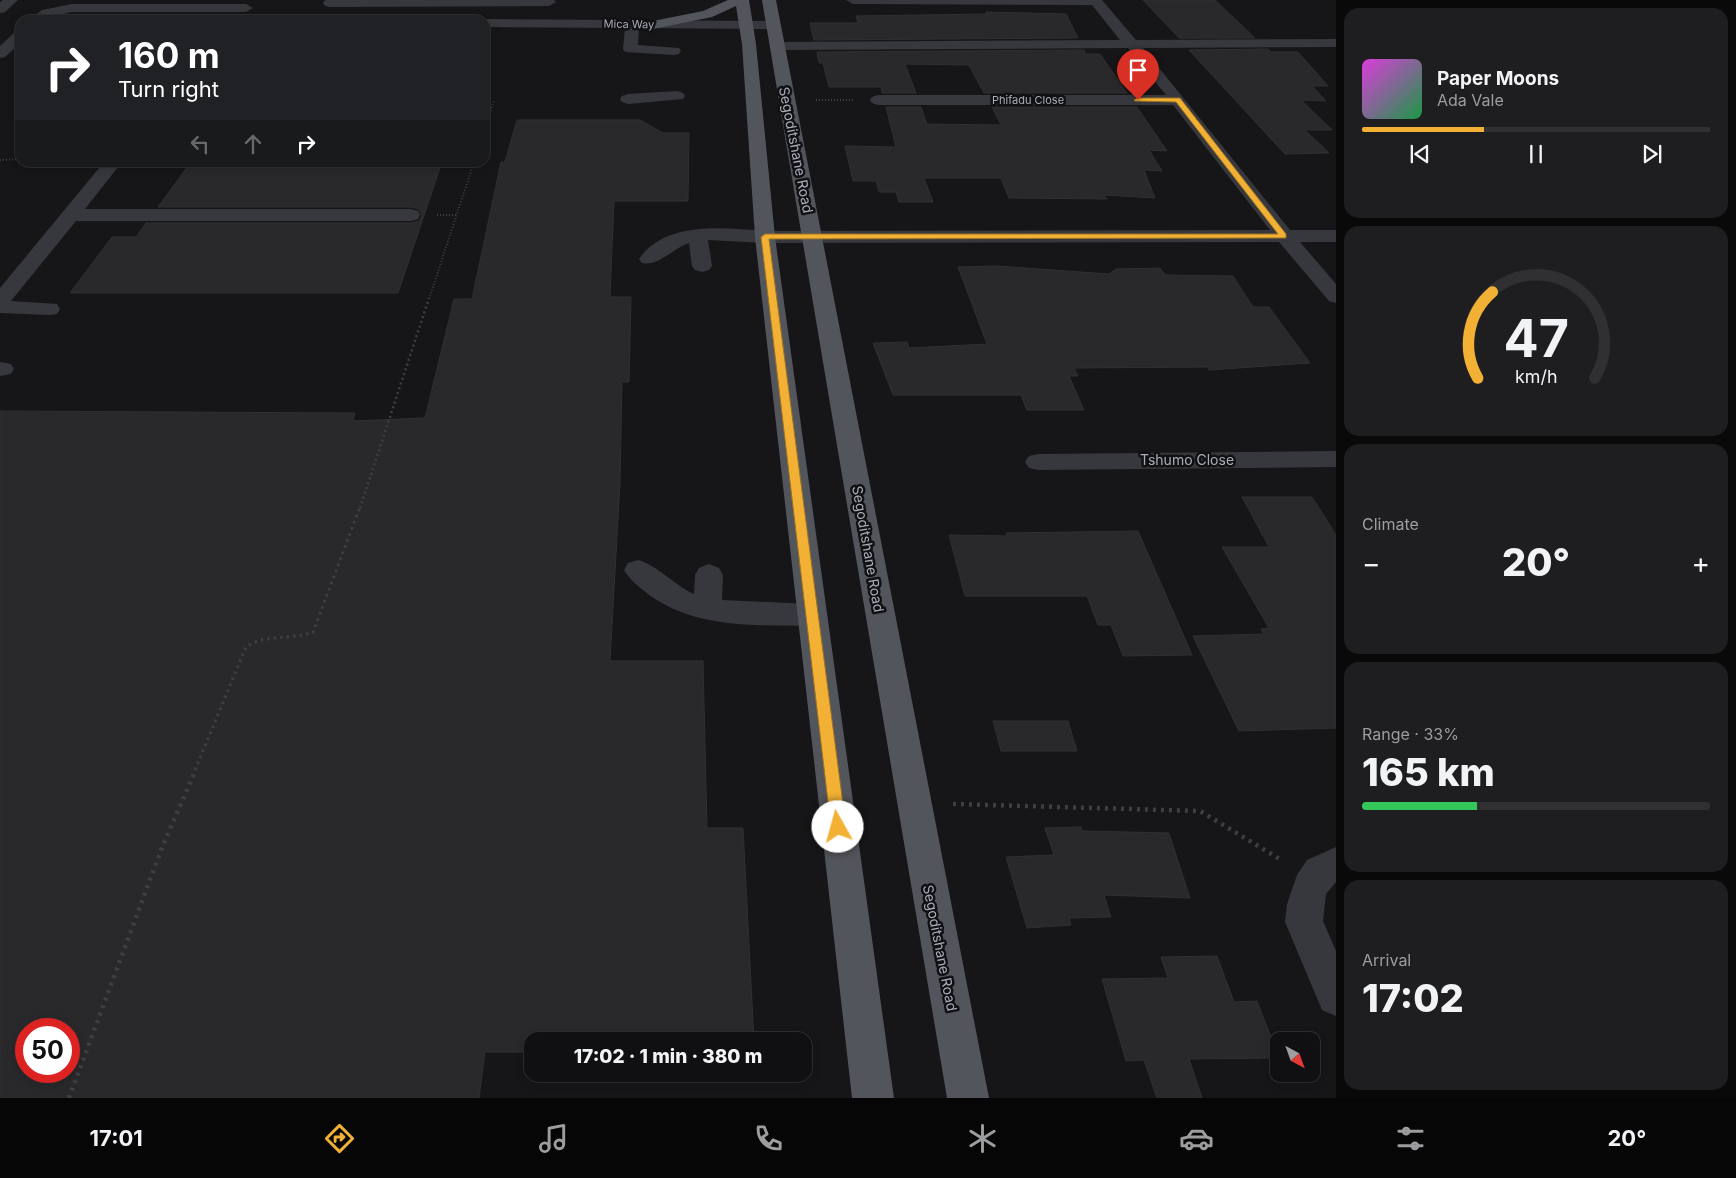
<!DOCTYPE html>
<html lang="en">
<head>
<meta charset="utf-8">
<style>
  :root { --surface:#101012; --page:#1e1e20; --text:#f1f3f6; --muted:#9c9d9f; --line:#303032; --accent:#f2b134 }
  body { margin:0; font-family:Inter,sans-serif; background:var(--page); color:var(--text); height:100vh; display:flex; flex-direction:column; font-size:19px; white-space:nowrap }
  * { box-sizing:border-box; margin:0 }
  p { font-size:16px; color:var(--muted) }
  .icon { flex:none; width:28px; height:28px; fill:none; stroke:currentColor; stroke-width:2; stroke-linecap:round; stroke-linejoin:round }
  .map { position:relative; flex:1; overflow:hidden }
  .sheet { display:flex; flex-direction:column; gap:8px; padding:8px; background:#09090a; width:400px }
  .sheet>* { flex:none }
  .banner { position:absolute; left:15px; top:15px; width:475px; height:152px; border-radius:15px; box-shadow:0 2px 8px #0003,0 0 0 1px var(--line); background:#202124; color:#fff; overflow:hidden }
  .needle { width:32px; rotate:139deg }
  .tools { position:absolute; left:1270px; top:1032px; display:grid; gap:10px }
  .tools a { display:grid; place-items:center; width:50px; height:50px; border-radius:10px; background:var(--surface); box-shadow:0 2px 8px #0003,0 0 0 1px var(--line); font-size:25px }
  .speed { position:absolute; left:15px; top:1018px; display:flex; gap:10px; font-size:25px; font-weight:700; text-align:center }
  .speed>* { display:grid; place-content:center; width:65px; height:65px; border-radius:50%; background:var(--surface); box-shadow:0 2px 8px #0003,0 0 0 1px var(--line); line-height:1 }
  .speed .limit { border:8px solid #d22; background:#fff; color:#111 }
  .pin { position:absolute; display:grid; place-items:center; width:42px; height:42px; color:#fff; margin:-51px -21px; border-radius:50% 50% 50% 0; rotate:-45deg; box-shadow:0 0 5px #0007 }
  .pin .icon { rotate:45deg }
  .me { position:absolute; width:55px; margin:-28px; rotate:353deg; stroke-linejoin:round; filter:drop-shadow(0 0 4px #0008) }
  .turn { display:flex; align-items:center; gap:18px; height:105px; padding:0 20px; font-size:22px }
  .turn .icon { width:65px; height:65px; stroke-width:2.5 }
  .turn b { display:block; font-size:35px; line-height:42px }
  .lanes { display:flex; align-items:center; height:48px; padding:0 20px; background:#0003; justify-content:center; gap:25px; direction:ltr }
  .lanes .off { opacity:.35 }
  .big { font-size:38px; font-weight:800; line-height:1.1 }
  .sheet .widget { flex:1; display:flex; flex-direction:column; justify-content:center; gap:8px; min-width:0; padding:0 18px; border-radius:15px; background:var(--page) }
  .sheet .dial { align-items:center; gap:0 }
  .dial svg { height:130px; overflow:visible; fill:none; stroke:var(--line); stroke-width:7; stroke-linecap:round; text-anchor:middle }
  .dial text { fill:var(--text); stroke:none }
  .song { display:flex; align-items:center; gap:15px }
  .cover { width:60px; height:60px; border-radius:8px; background:linear-gradient(135deg,hsl(300 70% 55%),hsl(140 70% 35%)) }
  .played { height:5px; border-radius:2px; background:linear-gradient(90deg,var(--accent) 35%,var(--line) 35%) }
  .keys { display:flex; justify-content:space-around; direction:ltr }
  .heat { display:flex; justify-content:space-between; align-items:center; font-size:28px; direction:ltr }
  .charge { height:8px; border-radius:4px; background:linear-gradient(90deg,#34c759 33%,var(--line) 0) }
  .trip { position:absolute; left:524px; top:1032px; width:288px; height:50px; border-radius:15px; background:var(--surface); box-shadow:0 2px 8px #0003,0 0 0 1px var(--line); font-weight:800; line-height:50px; text-align:center }
  .tabs { display:flex; height:80px; justify-content:space-around; align-items:center; background:#060607; color:var(--muted) }
  .tabs .icon { width:35px; height:35px }
  .tabs .selected { color:var(--accent) }
  .tabs b { font-size:22px; color:var(--text) }
  main { display:flex; flex:1; min-height:0 }
  .map>svg:first-child { display:block }
  .building { fill:#29292c; stroke:#303034; fill-rule:evenodd }
  .lines { fill:none; stroke-linecap:round; stroke-linejoin:round }
  .path-far3 { stroke:#3d3f44; stroke-width:2; stroke-dasharray:1 2; stroke-linecap:butt }
  .path-far2 { stroke:#3d3f44; stroke-width:2.5; stroke-dasharray:2 3; stroke-linecap:butt }
  .path-far1 { stroke:#3d3f44; stroke-width:3; stroke-dasharray:2.5 4; stroke-linecap:butt }
  .path { stroke:#3d3f44; stroke-width:4.5; stroke-dasharray:3 5; stroke-linecap:butt }
  .minor { fill:#37383d; fill-rule:evenodd }
  .major { fill:#53555c; fill-rule:evenodd }
  .route { fill:#f2b134; stroke:#9d7322 }
  .labels { text-anchor:middle; stroke-width:5; stroke-linejoin:round; paint-order:stroke }
  .far-street-label { font-size:11px; fill:#a8adb8; stroke:#111113 }
  .street-label { font-size:14px; fill:#a8adb8; stroke:#111113 }
</style>
</head>
<body>
<main>
<div class="map">
<svg width="1336" height="1098" viewBox="0 0 1336 1098">
  <rect width="100%" height="100%" fill="#161618"/>
  <g class="building">
    <polygon points="1143,0 1215,0 1255,38 1179,38"/>
    <polygon points="986,12 1066,14 1078,38 814,40 810,23 858,23 856,16 987,14"/>
    <polygon points="1268,49 1271,52 1298,52 1328,86 1312,86 1326,101 1301,100 1332,130 1305,130 1329,153 1285,154 1189,50"/>
    <polygon points="1084,50 1085,54 1100,54 1127,93 984,93 969,65 905,64 916,93 882,93 881,87 829,87 823,63 819,63 817,52"/>
    <polygon points="886,107 921,107 927,124 1001,125 992,107 1137,107 1167,151 1149,150 1162,171 1144,170 1155,198 1104,195 1107,199 1009,198 1001,178 924,178 933,202 899,202 896,192 879,192 876,181 853,181 845,146 896,147"/>
    <path d="M517 120H640L663 133H689L688 201H614L610 297H631L629 382H622L620 483 610 661H703L707 828H743L754 1041H532V1052H485L479 1098H0V411L355 413 353 421 425 418 454 299H472L501 162H505ZM26 1029H69V1071H26Z"/>
    <polygon points="191,162 442,162 398,293 70,293 112,237 136,237 146,223 411,223 419,221 422,216 419,209 411,207 158,207"/>
    <polygon points="997,266 1109,274 1116,269 1160,268 1165,275 1233,276 1253,307 1269,307 1310,363 1209,370 1207,367 1074,368 1078,376 1069,376 1084,410 1027,410 1021,395 893,395 873,343 907,342 909,348 987,344 958,267"/>
    <polygon points="1242,497 1312,497 1336,535 1336,728 1239,731 1193,636 1264,634 1261,629 1269,628 1222,547 1269,547"/>
    <polygon points="1138,531 1192,655 1123,656 1111,625 1098,625 1087,596 965,596 949,535 1007,536 1006,533"/>
    <polygon points="993,721 1068,721 1077,751 1001,751"/>
    <polygon points="1081,827 1082,831 1169,833 1190,898 1104,895 1111,917 1069,918 1071,925 1027,928 1006,857 1054,855 1045,828"/>
    <polygon points="1217,956 1234,1002 1257,1001 1279,1058 1189,1059 1202,1098 1157,1098 1144,1060 1126,1061 1102,979 1168,978 1161,957"/>
  </g>
  <g class="lines">
    <g class="path-far3">
      <polyline points="816,100 855,100"/>
      <polyline points="485,128 494,101"/>
      <polyline points="0,160 20,159"/>
      <polyline points="437,215 456,215"/>
      <polyline points="429,299 474,162"/>
    </g>
    <polyline class="path-far2" points="360,508 429,298"/>
    <path class="path-far1" d="M195 770 246 647C264 634 292 640 313 632L360 507"/>
    <g class="path">
      <polyline points="953,804 1200,811 1283,861"/>
      <polyline points="69,1098 161,850 196,769"/>
    </g>
    <g class="minor">
      <polygon points="3,0 18,0 5,12 0,13 0,2"/>
      <polygon points="325,0 554,0 556,2 549,6 330,7 325,6 323,3"/>
      <path d="M846 0H1102L1136 40 1336 39V47L1143 48 1290 230H1336V242H1300L1336 284V303L1329 301 1279 242 765 243 708 240 712 266 709 270 702 272 695 270 692 266 689 243C672 249 658 267 642 263L639 259C666 220 725 228 765 231L1270 230 1173 105H878L872 103 870 100 872 97 878 95H1166L1128 48 777 50 772 49 770 46 772 43 777 42 1120 40 1092 5 853 4Z"/>
      <path d="M72 4H246L253 8 246 12H72C57 15 44 20 29 20L42 10Z"/>
      <polygon points="485,19 774,21 781,25 774,29 639,28 638,45 679,48 681,51 679,54 674,55 625,52 623,49 625,28 485,27 485,20 480,20"/>
      <polygon points="20,31 20,43 5,57 0,58 0,46 15,32"/>
      <polygon points="677,91 683,93 685,96 683,99 628,104 622,102 620,99 622,96 628,94"/>
      <polygon points="104,162 122,162 85,209 411,209 418,211 420,215 418,219 411,221 76,221 11,301 57,304 60,309 57,314 49,315 0,313 0,288"/>
      <polygon points="0,362 11,364 14,369 11,374 0,376"/>
      <polygon points="1336,451 1336,467 1038,470 1029,468 1025,462 1029,456 1038,454"/>
      <path d="M638 560C657 565 674 585 694 594L695 575 699 568 709 564 719 568 723 575 722 600 811 604 821 607 826 615 821 623 811 626C755 625 695 629 648 594 639 587 630 580 624 570L628 563Z"/>
      <polygon points="1336,847 1336,882 1326,894 1323,921 1336,951 1336,1016 1322,1010 1285,922 1287,904 1297,875 1307,860"/>
    </g>
    <g class="major">
      <polygon points="728,0 749,0 756,44 775,237 894,1098 852,1098 755,237 742,44 736,6 712,17 653,29 646,25 648,22 703,11"/>
      <polygon points="762,0 776,0 989,1098 947,1098"/>
    </g>
  </g>
  <polygon class="route" points="1138,98 1180,98 1286,234 1286,238 769,239 846,827 844,832 838,833 833,832 831,827 761,237 765,234 1278,234 1176,102 1135,101 1134,100"/>
  <g class="labels">
    <g class="far-street-label">
      <text transform="translate(629 24) rotate(1)" y="4">Mica Way</text>
      <text x="1028" y="104">Phifadu Close</text>
    </g>
    <g class="street-label">
      <text transform="translate(796 150) rotate(79)" y="5">Segoditshane Road</text>
      <text x="1187" y="465">Tshumo Close</text>
      <text transform="translate(868 549) rotate(80)" y="5">Segoditshane Road</text>
      <text transform="translate(940 948) rotate(79)" y="5">Segoditshane Road</text>
    </g>
  </g>
</svg>
<div class="tools">
<a><svg class="needle" viewBox="-14 -14 28 28"><path d="M0-13l5 13h-10z" fill="#e53935"/><path d="M0 13l5-13h-10z" fill="#9c9d9f"/></svg></a>
</div>
<div class="speed"><div class="limit">50</div></div>
<div class="pin" style="left:1138px;top:100px;background:#d93025"><svg class="icon" aria-label="arrive" viewBox="0 0 24 24"><path d="M6 21V4h12l-3 4 3 4H6"/></svg></div>
<svg class="me" style="left:838px;top:827px" viewBox="-20 -20 40 40"><circle r="19" fill="#fff"/><path d="M0-13L10 11 0 6-10 11z" fill="#f2b134"/></svg>
<div class="trip">17:02 · 1 min · 380 m</div>
<div class="banner">
<div class="turn"><svg class="icon" aria-label="right" viewBox="0 0 24 24"><path d="M7 20v-9h11M14 6l5 5-5 5"/></svg><div><b>160 m</b>Turn right</div></div>
<div class="lanes"><svg class="icon off" aria-label="left" viewBox="0 0 24 24"><path d="M17 20v-9H6M10 6l-5 5 5 5"/></svg><svg class="icon off" aria-label="ahead" viewBox="0 0 24 24"><path d="M12 20V5M6 11l6-6 6 6"/></svg><svg class="icon" aria-label="right" viewBox="0 0 24 24"><path d="M7 20v-9h11M14 6l5 5-5 5"/></svg></div>
</div>
</div>
<section class="sheet">
<div class="widget">
<div class="song"><i class="cover"></i><div><b>Paper Moons</b><p>Ada Vale</p></div></div>
<div class="played"></div>
<div class="keys"><svg class="icon" aria-label="previous" viewBox="0 0 24 24"><path d="M18 5L8 12l10 7zM5 5v14"/></svg><svg class="icon" aria-label="pause" viewBox="0 0 24 24"><path d="M8 5v14M16 5v14"/></svg><svg class="icon" aria-label="next" viewBox="0 0 24 24"><path d="M6 5l10 7-10 7zM19 5v14"/></svg></div>
</div>
<div class="widget dial"><svg viewBox="0 0 100 80">
<path d="M14 69A42 42 0 1 1 86 69"/>
<path d="M14 69A42 42 0 0 1 23 16" stroke="#f2b134"/>
<text x="50" y="56" font-size="32" font-weight="700">47</text>
<text x="50" y="72" font-size="11">km/h</text>
</svg></div>
<div class="widget"><p>Climate</p>
<div class="heat"><a>−</a><b class="big">20°</b><a>+</a></div>
</div>
<div class="widget"><p>Range · 33%</p><b class="big">165 km</b><div class="charge"></div></div>
<div class="widget"><p>Arrival</p><b class="big">17:02</b></div>
</section>
</main>
<nav class="tabs">
<b>17:01</b>
<svg class="icon selected" aria-label="directions" viewBox="0 0 24 24"><path d="M12 3l9 9-9 9-9-9zM9 14v-3h6M13 9l2 2-2 2"/></svg>
<svg class="icon" aria-label="music" viewBox="0 0 24 24"><path d="M9 18V5l10-2v13"/><circle cx="6" cy="18" r="3"/><circle cx="16" cy="16" r="3"/></svg>
<svg class="icon" aria-label="phone" viewBox="0 0 24 24"><path d="M5 4h4l2 5-3 2q2 4 5 5l2-3 5 2v4C11 20 4 13 5 4z"/></svg>
<svg class="icon" aria-label="climate" viewBox="0 0 24 24"><path d="M12 3v18M4 7l16 10M4 17L20 7"/></svg>
<svg class="icon" aria-label="car" viewBox="0 0 24 24"><path d="M5 17H2v-5l4-1 3-4h7l3 4 3 1v5h-3M9 17h6M6 11h13"/><circle cx="7" cy="17" r="2"/><circle cx="17" cy="17" r="2"/></svg>
<svg class="icon" aria-label="filters" viewBox="0 0 24 24"><path d="M4 7h16M4 17h16"/><circle cx="9" cy="7" r="2"/><circle cx="15" cy="17" r="2"/></svg>
<b>20°</b>
</nav>
</body>
</html>
